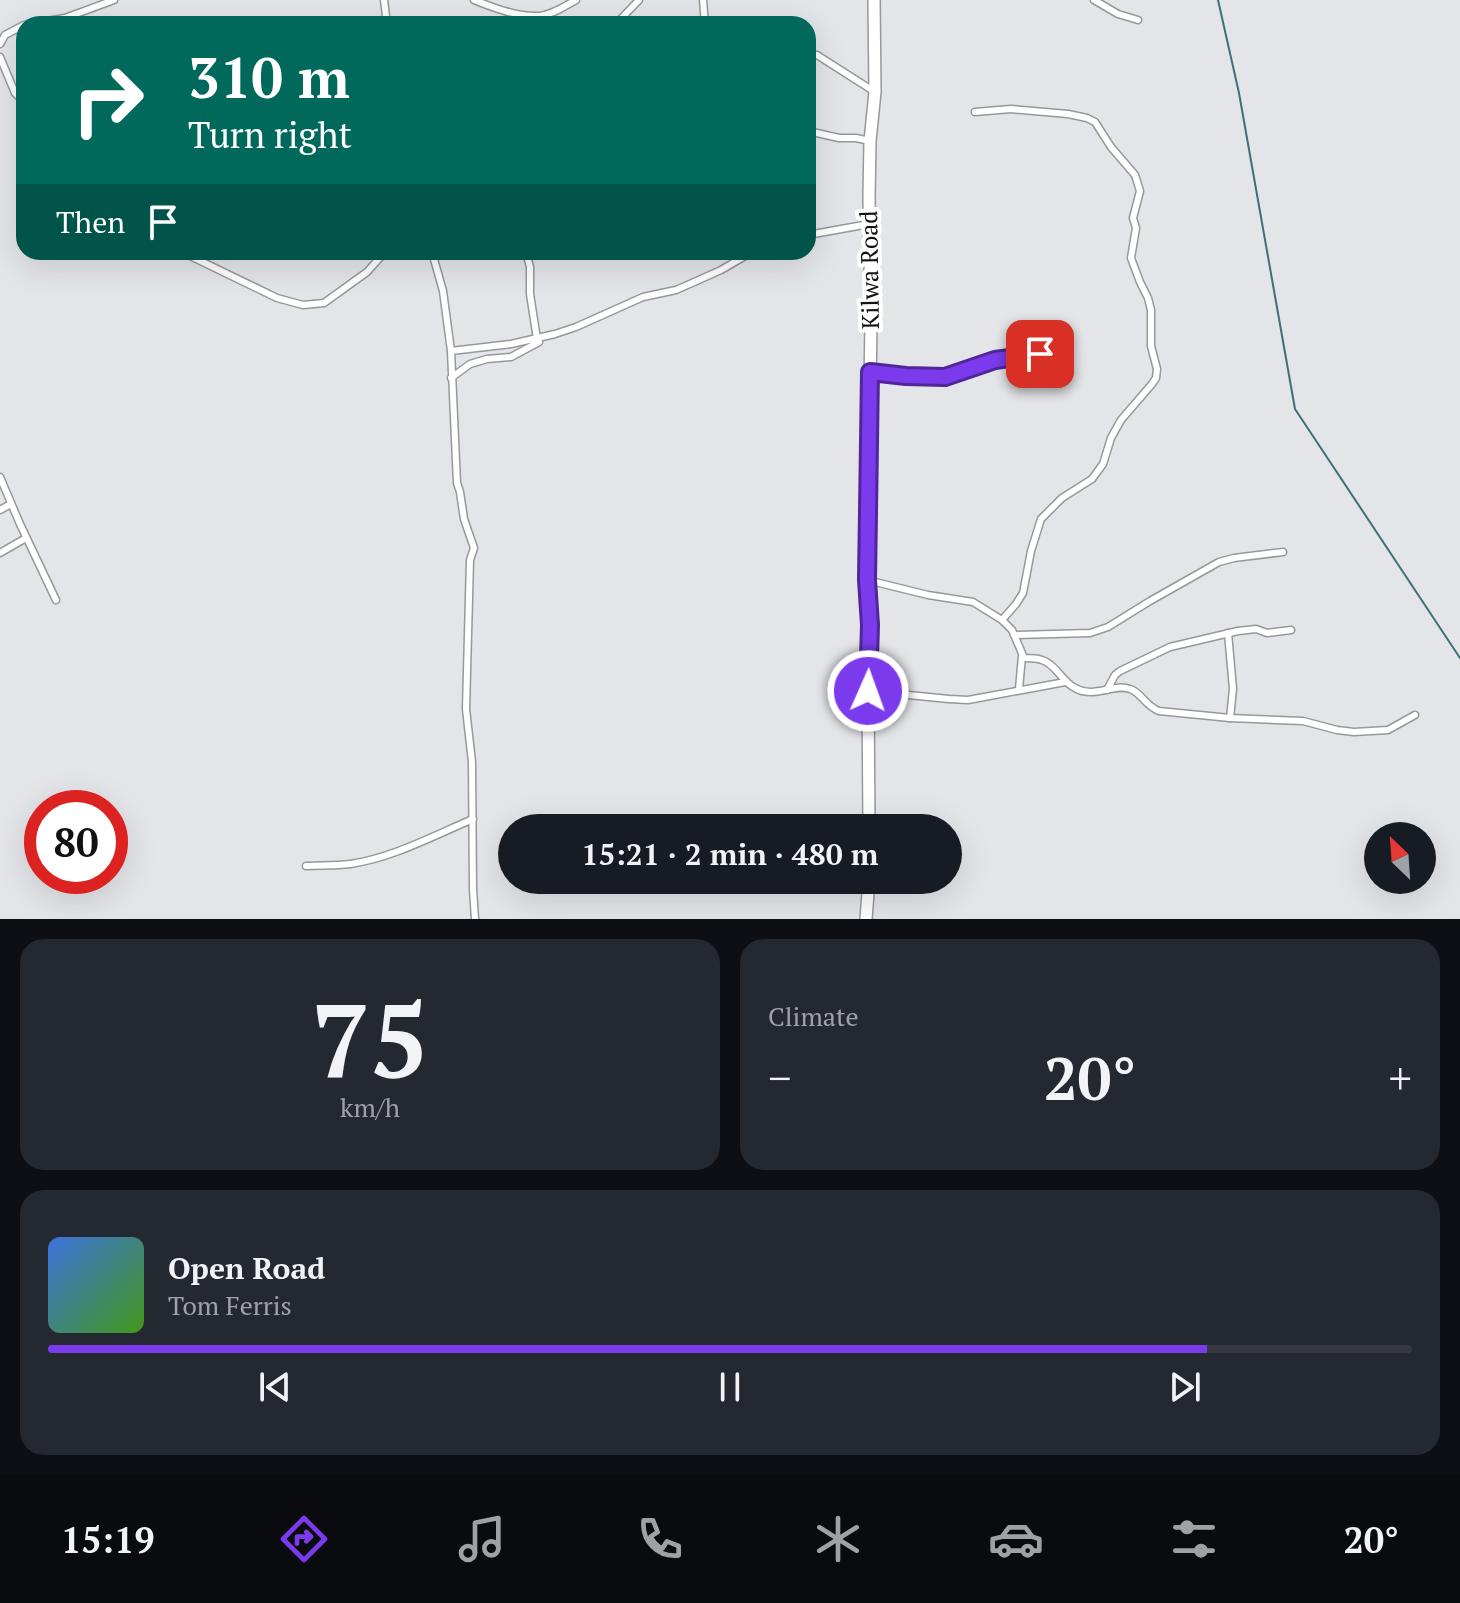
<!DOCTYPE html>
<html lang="en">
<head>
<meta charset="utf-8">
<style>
  :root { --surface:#171b24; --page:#242831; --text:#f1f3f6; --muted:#9ea1a6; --line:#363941; --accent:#7c3aed }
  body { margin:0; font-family:"PT Serif",serif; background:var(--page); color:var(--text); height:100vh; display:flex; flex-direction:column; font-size:30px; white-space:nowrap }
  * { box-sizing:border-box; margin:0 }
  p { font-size:26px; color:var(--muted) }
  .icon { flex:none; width:44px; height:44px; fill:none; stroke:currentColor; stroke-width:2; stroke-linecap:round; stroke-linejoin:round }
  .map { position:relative; height:919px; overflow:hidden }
  .sheet { display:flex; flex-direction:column; gap:20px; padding:20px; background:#0d0f14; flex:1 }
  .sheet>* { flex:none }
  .hud { position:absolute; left:16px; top:16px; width:800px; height:244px; border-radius:24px; box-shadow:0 8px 32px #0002; background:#00695c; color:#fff; overflow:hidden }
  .needle { width:52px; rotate:335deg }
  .buttons { position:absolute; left:1364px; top:822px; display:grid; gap:16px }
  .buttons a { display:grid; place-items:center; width:72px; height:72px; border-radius:50%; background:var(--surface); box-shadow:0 8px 32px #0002; font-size:40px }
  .speed { position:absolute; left:24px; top:790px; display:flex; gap:16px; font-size:40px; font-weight:700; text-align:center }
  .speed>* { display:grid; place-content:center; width:104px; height:104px; border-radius:50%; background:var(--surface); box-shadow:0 8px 32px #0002; line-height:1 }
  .speed .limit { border:12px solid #d22; background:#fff; color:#111 }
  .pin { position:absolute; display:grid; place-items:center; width:68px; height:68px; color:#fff; margin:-34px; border-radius:16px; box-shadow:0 4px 12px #0006 }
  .me { position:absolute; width:88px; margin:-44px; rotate:2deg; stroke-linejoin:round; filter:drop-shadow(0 0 6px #0008) }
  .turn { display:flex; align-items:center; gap:28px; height:168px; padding:0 40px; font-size:36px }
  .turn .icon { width:104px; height:104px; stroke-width:2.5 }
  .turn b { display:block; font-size:56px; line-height:68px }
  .then { display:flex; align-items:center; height:76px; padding:0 40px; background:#0003; gap:16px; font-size:30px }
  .big { font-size:60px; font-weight:600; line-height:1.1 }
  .sheet .widget { flex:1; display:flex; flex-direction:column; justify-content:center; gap:12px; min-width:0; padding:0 28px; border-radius:24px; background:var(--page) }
  .sheet .dial { align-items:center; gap:0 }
  .dial b { font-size:104px; line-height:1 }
  .song { display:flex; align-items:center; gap:24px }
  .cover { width:96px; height:96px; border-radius:12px; background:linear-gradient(135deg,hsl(220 70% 55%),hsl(100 70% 35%)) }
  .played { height:8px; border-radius:4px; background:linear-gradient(90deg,var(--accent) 85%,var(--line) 85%) }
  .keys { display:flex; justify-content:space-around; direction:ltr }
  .heat { display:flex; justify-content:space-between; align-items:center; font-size:44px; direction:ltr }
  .sheet .tiles { flex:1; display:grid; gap:20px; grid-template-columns:1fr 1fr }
  .widget:last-child { grid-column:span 2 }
  .trip { position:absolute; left:498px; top:814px; width:464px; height:80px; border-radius:40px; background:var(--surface); box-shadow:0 8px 32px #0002; font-weight:600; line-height:80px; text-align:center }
  .tabs { display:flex; height:128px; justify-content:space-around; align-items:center; background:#090b0e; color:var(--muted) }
  .tabs .icon { width:56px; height:56px }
  .tabs .on { color:var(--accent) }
  .tabs b { font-size:36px; color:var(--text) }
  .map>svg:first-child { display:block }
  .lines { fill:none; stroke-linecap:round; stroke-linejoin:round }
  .stream { stroke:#3e7176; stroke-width:2 }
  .street-casing { stroke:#96989a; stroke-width:9 }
  .highway-casing { stroke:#96989a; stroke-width:14 }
  .street { stroke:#fff; stroke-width:6 }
  .highway { stroke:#fff; stroke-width:11 }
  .route-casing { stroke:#51269a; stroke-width:20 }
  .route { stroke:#7c3aed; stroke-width:14 }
  .labels { text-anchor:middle; stroke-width:8; stroke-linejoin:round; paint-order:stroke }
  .street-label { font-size:24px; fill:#121313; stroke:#fff }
</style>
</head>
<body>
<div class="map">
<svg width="1460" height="919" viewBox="0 0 1460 919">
  <rect width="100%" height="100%" fill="#e3e5e8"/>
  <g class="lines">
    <polyline class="stream" points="1218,0 1239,93 1295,409 1460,658"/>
    <g class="street-casing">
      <g id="street">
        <polyline points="384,0 387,24"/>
        <path d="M474 0C494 8 518 17 539 16 552 15 565 6 576 0"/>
        <polyline points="703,0 705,24"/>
        <polyline points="1094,0 1118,14 1138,20"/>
        <polyline points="28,24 65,18 114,0"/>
        <polyline points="616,24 639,0"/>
        <polyline points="0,44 5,35 24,25"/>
        <polyline points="0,57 15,93 24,102"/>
        <polyline points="808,58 813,55 817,55 875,92"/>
        <polyline points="975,112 1011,109 1068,114 1087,118 1095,122 1111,147 1135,175 1140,191 1133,218 1136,228 1131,258 1140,282 1148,298 1151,310 1151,346 1157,369 1156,378 1152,384 1121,420 1111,438 1103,464 1092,479 1062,498 1041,519 1031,551 1023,593 1016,604 1002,620"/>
        <polyline points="808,131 839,138 856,138 870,141"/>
        <polyline points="808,235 869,224"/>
        <polyline points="182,252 277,298 303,305 324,303 367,272 385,252"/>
        <polyline points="432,252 443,291 451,351 457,483 460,492 464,519 474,548 470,560 466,709 472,762 473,889 475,919"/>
        <polyline points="526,252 530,267 530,294 537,339"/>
        <polyline points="451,351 511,344 555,334 576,327 643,297 676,290 692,283 721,270 752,252"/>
        <polyline points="870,372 906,376 945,377 990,361 1040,354"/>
        <polyline points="451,378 470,364 487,359 511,357 539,342"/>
        <polyline points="0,477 20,524 56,600"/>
        <polyline points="0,510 11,504"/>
        <polyline points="0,553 26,538"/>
        <path d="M867 580 928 595 973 602 1002 620 1012 630 1024 658C1030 658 1037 658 1042 660 1056 664 1062 682 1075 688 1095 699 1112 683 1130 689 1141 692 1145 706 1159 711L1230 718 1303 721 1337 730 1354 732 1388 730 1415 715"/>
        <polyline points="1228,633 1233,689 1230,718"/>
        <polyline points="1014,635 1090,633 1108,627 1150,601 1219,562 1234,558 1283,552"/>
        <polyline points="1019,689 1022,656"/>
        <polyline points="1107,690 1115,675 1120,671 1170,647 1238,631 1256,629 1267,633 1291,630"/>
        <polyline points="868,691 949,699 968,700 1065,682"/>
        <path d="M306 866C320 865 335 866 350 864 392 858 433 836 473 819"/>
      </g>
    </g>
    <g class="highway-casing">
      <g id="highway">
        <polyline points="869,828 868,691 870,625 867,580 871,321 869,197 870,141 875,92 874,0"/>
        <polyline points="866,919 869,880"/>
      </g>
    </g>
    <use href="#street" class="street"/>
    <use href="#highway" class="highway"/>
  </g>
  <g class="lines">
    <g class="route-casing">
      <polyline id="route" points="868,691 870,625 867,580 868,512 870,372 906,376 945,377 995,360 1040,354"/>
    </g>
    <use href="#route" class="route"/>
  </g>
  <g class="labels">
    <g class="street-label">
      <text transform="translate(870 270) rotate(-91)" y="8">Kilwa Road</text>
    </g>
  </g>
</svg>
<div class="buttons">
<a><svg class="needle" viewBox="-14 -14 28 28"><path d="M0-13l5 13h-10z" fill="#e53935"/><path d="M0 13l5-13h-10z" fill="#9ea1a6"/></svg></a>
</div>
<div class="speed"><div class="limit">80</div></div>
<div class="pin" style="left:1040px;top:354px;background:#d93025"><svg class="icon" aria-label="arrive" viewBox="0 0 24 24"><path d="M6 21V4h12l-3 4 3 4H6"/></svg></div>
<svg class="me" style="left:868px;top:691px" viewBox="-20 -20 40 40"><circle r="17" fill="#7c3aed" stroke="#fff" stroke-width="3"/><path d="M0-11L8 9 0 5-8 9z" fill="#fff"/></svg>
<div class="trip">15:21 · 2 min · 480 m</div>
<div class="hud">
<div class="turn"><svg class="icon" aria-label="right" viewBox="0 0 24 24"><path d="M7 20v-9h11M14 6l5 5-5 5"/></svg><div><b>310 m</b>Turn right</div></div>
<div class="then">Then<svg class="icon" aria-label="arrive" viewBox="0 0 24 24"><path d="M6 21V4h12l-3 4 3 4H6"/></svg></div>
</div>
</div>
<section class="sheet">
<div class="tiles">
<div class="widget dial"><b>75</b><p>km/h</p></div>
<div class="widget"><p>Climate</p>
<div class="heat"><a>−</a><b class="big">20°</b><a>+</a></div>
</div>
<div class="widget">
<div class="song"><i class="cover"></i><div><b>Open Road</b><p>Tom Ferris</p></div></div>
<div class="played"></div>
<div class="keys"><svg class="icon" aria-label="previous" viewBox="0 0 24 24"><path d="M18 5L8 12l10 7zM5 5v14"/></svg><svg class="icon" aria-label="pause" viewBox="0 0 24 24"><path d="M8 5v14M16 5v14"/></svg><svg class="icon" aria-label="next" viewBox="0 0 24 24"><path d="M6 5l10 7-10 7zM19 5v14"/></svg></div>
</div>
</div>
</section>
<nav class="tabs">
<b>15:19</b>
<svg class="icon on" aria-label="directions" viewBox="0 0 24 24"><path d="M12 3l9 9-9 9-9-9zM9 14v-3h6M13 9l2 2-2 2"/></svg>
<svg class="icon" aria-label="music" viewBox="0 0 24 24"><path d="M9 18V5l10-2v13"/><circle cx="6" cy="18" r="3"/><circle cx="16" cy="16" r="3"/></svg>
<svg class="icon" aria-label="phone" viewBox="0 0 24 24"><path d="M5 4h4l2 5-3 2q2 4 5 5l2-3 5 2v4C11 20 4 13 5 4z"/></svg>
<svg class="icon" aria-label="climate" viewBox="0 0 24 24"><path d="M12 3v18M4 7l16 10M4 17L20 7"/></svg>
<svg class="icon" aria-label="car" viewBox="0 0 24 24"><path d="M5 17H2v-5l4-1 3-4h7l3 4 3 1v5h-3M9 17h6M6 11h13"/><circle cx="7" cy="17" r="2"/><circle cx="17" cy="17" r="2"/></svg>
<svg class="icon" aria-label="filters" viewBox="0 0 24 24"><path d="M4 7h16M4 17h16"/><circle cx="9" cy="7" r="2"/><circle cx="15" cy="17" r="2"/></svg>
<b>20°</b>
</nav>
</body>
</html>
